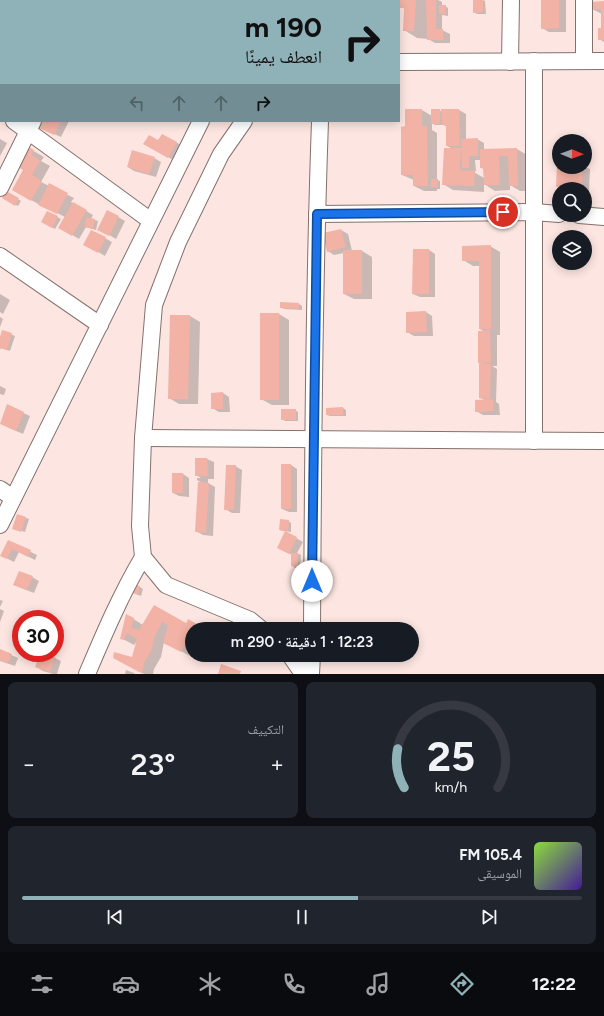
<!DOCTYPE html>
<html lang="ar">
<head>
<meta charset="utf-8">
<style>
  :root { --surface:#171b24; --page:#20242c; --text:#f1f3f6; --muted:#9ea1a6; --line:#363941; --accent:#8fb2b9 }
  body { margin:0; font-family:Figtree,"Noto Naskh Arabic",sans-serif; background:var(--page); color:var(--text); direction:rtl; height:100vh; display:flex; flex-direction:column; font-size:15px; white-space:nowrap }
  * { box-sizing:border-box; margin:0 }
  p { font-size:13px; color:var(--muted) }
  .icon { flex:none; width:22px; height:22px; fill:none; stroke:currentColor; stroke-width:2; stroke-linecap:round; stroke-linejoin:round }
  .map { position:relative; height:674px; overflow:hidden; direction:ltr }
  .drawer { display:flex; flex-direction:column; gap:8px; padding:8px; background:#0d0f14; flex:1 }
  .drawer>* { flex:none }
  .top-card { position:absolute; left:0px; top:0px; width:400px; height:122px; box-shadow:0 2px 10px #0003; direction:rtl; background:#8fb2b9; color:#111; overflow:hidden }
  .needle { width:26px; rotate:91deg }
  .controls { position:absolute; left:552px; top:134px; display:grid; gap:8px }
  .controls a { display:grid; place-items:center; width:40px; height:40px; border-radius:50%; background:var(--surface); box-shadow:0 2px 10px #0003; font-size:20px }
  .speed { position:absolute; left:12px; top:610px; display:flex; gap:8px; font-size:20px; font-weight:700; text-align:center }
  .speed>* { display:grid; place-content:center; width:52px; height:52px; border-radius:50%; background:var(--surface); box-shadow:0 2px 10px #0003; line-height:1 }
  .speed .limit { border:6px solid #d22; background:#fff; color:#111 }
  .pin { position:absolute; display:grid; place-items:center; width:34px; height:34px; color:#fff; margin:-17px; border:2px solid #fff; border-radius:50%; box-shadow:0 1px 4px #0007 }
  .me { position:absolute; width:44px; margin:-22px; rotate:0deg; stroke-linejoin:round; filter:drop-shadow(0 0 3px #0008) }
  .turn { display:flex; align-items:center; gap:14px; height:84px; padding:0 12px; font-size:18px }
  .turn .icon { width:52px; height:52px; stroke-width:2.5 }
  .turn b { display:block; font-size:28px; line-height:34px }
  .lanes { display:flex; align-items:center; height:38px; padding:0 12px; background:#0003; justify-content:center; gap:20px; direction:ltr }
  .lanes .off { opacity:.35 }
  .big { font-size:30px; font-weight:600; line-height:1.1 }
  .drawer .tile { flex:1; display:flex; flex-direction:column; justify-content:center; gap:6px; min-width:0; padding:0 14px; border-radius:8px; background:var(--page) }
  .drawer .dial { align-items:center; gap:0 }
  .dial svg { height:104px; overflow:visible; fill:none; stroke:var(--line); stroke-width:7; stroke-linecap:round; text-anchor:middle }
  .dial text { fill:var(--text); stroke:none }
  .song { display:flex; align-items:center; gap:12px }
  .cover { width:48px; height:48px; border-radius:6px; background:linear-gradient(135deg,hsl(90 70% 55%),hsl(260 70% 35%)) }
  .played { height:4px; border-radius:2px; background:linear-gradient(90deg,var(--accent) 60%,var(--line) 60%) }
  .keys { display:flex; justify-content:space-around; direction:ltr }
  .heat { display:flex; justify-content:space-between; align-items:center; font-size:22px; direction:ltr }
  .drawer .tiles { flex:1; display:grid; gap:8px; grid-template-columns:1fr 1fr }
  .tile:last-child { grid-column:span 2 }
  .trip { position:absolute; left:185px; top:622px; width:234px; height:40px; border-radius:20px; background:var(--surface); box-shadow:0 2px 10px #0003; font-weight:600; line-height:40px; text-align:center; direction:rtl }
  .menu { display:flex; height:64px; justify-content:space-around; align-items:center; background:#090b0e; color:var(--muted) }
  .menu .icon { width:28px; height:28px }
  .menu .selected { color:var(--accent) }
  .menu b { font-size:18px; color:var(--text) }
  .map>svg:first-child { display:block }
  .shadow { fill:#0003; fill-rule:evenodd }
  .building { fill:#f2b2a5 }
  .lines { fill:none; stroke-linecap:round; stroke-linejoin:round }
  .minor-casing { stroke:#84716c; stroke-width:18 }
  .minor { stroke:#fff; stroke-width:16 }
  .route-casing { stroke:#114b97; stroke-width:10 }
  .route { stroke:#1a73e8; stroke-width:7 }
</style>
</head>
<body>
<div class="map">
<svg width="604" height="674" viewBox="0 0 604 674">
  <rect width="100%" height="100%" fill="#fde6e1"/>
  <g class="shadow">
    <polygon points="0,0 24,0 23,1 1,1 1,7 0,7"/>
    <polygon points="127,0 143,0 143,1 129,1"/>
    <polygon points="217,0 239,0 238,1 219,1"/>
    <polygon points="337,0 365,0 365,1 338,1"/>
    <polygon points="401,0 438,0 442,2 442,6 445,6 448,8 448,16 442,15 442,30 450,34 450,43 435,43 428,39 417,38 404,30 405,9 401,7"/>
    <polygon points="474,0 483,0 485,1 486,14 477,14 474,12"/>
    <polygon points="542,0 566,0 566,32 549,32 542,28"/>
    <polygon points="604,2 604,42 599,39 602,29 602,14 592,9"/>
    <path d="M422 110 432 116 439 110 442 112V110H459L466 114V140L477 139 484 143V150L517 149 527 155 528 191H520L510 185V190L495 191 484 184V192L453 190 443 184 453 149 447 146V127L442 124V125H435L432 123V130L437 133V180L440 181V189H437V191H424L414 186V180L402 175 406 127ZM475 160H481V168L484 169V178L472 171H476Z"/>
    <polygon points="43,121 69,121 61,137 47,131"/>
    <polygon points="162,135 183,146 175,161 145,144 159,141"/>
    <polygon points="0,139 7,143 0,156"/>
    <polygon points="25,146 44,157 41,161 50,166 41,182 74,198 71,202 93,215 91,219 98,221 96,230 86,227 79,239 59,227 65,217 42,205 42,206 13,190 24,170"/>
    <polygon points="154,158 161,162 156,177 134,171 128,167"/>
    <polygon points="559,164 559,167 585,167 590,169 589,191 585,191 585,189 562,189 557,186"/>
    <polygon points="6,192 21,201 18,206 3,198"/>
    <polygon points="47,212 61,219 55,229 42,222"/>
    <polygon points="118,217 125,221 116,239 99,229"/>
    <polygon points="341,230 348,234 352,251 362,251 372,257 372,299 354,299 344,294 344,253 334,255 328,251"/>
    <polygon points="92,231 112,242 105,256 85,244"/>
    <polygon points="490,246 500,252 500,335 497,335 497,366 492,366 497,369 496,402 499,404 500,415 483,415 476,411 485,400 480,398 484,365 479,362 485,332 480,329 480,266 473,266 463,260"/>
    <polygon points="429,250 435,254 435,297 420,297 413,294"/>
    <polygon points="0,294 10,300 3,314 0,312"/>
    <polygon points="281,303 299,304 302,306 302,310 284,309 281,307"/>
    <polygon points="426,312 432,316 433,336 414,336 407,332"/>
    <polygon points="279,314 289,320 289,405 272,405 261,399"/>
    <polygon points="190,316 200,322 198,404 179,404 169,398"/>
    <polygon points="0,317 3,319 0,327"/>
    <polygon points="3,331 15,336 10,351 1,348 0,350 0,341"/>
    <polygon points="0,386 6,389 4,395 0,394"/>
    <polygon points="223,393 229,397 230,412 219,412 212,408"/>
    <polygon points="8,406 30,416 23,434 7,427"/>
    <polygon points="343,408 346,410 346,416 330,416 327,415"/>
    <polygon points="295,410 298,412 298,421 285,421 282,419"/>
    <polygon points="196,459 207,459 214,462 214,479 208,479 208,483 215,487 213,536 203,535 196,531 202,483 197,480 197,478 201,478 196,475"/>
    <polygon points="291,465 297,469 297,512 289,512 282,509"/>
    <polygon points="235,466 242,470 240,513 232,513 225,509"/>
    <polygon points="183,474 189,478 189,497 179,496 173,493"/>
    <polygon points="18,515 29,519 25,532 15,529"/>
    <polygon points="288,521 291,523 291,532 283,531 280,530"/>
    <polygon points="296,538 303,542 297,553 301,555 300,568 295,568 292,566 292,555 285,551"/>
    <polygon points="8,541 37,555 35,560 19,552 14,562 2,556"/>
    <polygon points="32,577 39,581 34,593 21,588 14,585"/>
    <polygon points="140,587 143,589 141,596 131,592"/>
    <polygon points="0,600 3,601 0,607"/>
    <polygon points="154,606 186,624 188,621 203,629 192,629 192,655 193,655 192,657 164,642 161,657 154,669 153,674 144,674 114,657 133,658 137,641 134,645 121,638 127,615 143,625"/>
    <polygon points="0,609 4,611 0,622"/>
    <polygon points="55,625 64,630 59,647 55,646"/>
    <polygon points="0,650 18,658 15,666 0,661"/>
    <polygon points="41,653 55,658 61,661 57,674 53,674 43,671 36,667"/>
    <polygon points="126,670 134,673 135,674 125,674"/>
  </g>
  <g class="building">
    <polygon points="400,0 416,0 414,31 403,31 404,8 400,8"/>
    <polygon points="426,0 436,0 436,29 443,29 443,40 427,40"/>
    <polygon points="473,0 483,0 483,12 473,13"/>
    <polygon points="541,0 559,0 559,28 541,29"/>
    <polygon points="604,1 604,40 598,40 598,28 601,28 601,9 591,9 591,2"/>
    <polygon points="439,5 446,5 445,14 439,14"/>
    <polygon points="405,109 422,109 422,126 427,126 428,186 413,186 413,175 401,175 401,127 405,126"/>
    <rect x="431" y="109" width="9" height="15"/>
    <polygon points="441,109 459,109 460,146 446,146 446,125 442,125"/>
    <polygon points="42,121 61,121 54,135 39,128"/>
    <polygon points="162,134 177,142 168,158 143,144 149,135 158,140"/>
    <polygon points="478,138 478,156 469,156 469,168 462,168 461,139"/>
    <polygon points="25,145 34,150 32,155 40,160 32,175 42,181 31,201 12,190 23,170 14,165"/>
    <polygon points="444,148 461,148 460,170 475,171 474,186 442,185"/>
    <polygon points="517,148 518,186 509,186 508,156 499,156 500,185 484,185 483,168 480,168 480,149"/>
    <polygon points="132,150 155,157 149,174 127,167"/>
    <polygon points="557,163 559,163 559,167 583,167 582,188 556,187"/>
    <rect x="431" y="179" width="7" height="8"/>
    <polygon points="49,183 68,193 57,214 38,205"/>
    <polygon points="6,191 19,198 15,206 2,198"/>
    <polygon points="73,202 87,210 72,236 58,228"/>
    <polygon points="107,210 119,216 109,236 97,230"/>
    <polygon points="47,211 58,216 52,228 41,222"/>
    <polygon points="86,217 95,219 93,229 84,227"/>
    <polygon points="341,229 346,247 327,252 323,233"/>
    <polygon points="91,230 106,237 98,253 83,245"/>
    <polygon points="491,245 491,329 479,329 479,261 462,261 462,246"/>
    <polygon points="413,249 429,249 429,294 412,294"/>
    <rect x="343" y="250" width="19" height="44"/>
    <polygon points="280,302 299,303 299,309 280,308"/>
    <polygon points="426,311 427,332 406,333 406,312"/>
    <rect x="260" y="313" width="19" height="87"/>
    <polygon points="170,315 190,315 188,399 168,399"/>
    <polygon points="2,330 12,333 7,350 0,348 0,337"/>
    <polygon points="490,330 491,362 478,363 478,331"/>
    <polygon points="479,363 491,364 490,399 479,398"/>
    <polygon points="223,392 223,409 211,409 211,393"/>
    <polygon points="493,399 494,411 475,412 475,400"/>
    <polygon points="7,404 24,412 16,431 0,424"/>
    <polygon points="343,407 343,415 326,415 326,408"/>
    <rect x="281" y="409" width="15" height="11"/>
    <polygon points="195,458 207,458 208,476 195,476"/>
    <rect x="281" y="464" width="10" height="45"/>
    <polygon points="226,465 236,465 234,510 224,510"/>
    <rect x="172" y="473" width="11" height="20"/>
    <polygon points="198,482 209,483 206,533 195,532"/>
    <polygon points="17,514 26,517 21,532 12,529"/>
    <polygon points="280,519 289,520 288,531 279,530"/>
    <polygon points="285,531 297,537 289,554 277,548"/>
    <polygon points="8,540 31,550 28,557 12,549 7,559 0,556"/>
    <polygon points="291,553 298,553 298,567 291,566"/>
    <polygon points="19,571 33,576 27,590 13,585"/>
    <polygon points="132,584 140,586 138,595 130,592"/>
    <polygon points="154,605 186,623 188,619 197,624 194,629 192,629 192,633 181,652 163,643 168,625 162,622 155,636 151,651 144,663 142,673 139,672 113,658 114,652 132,657 137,639 127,633 124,640 120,639 126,614 134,618 131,628 139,630"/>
    <polygon points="0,649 12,654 8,663 0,660"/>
    <polygon points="40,653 45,653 55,657 50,672 35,667"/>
    <polygon points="221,664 241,671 240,674 218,674"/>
  </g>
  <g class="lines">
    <g class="minor-casing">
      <g id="minor">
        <polyline points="207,0 209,1"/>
        <polyline points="584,0 584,61"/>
        <polyline points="91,1 91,0"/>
        <polyline points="261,1 261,0"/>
        <polyline points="534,61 534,441"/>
        <polyline points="399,62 604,61"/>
        <polyline points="510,62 511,0"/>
        <polyline points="0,111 1,111"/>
        <polyline points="14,121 151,221"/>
        <polyline points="244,121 221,154 178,242 154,305 143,438 140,526 143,557 166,585 250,620 261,629"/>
        <polyline points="0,188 33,121"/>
        <polyline points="317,214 534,212 559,214"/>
        <polyline points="579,215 604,217"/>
        <polyline points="0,256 100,325"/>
        <polyline points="143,438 604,441"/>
        <polyline points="0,489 13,498"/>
        <polyline points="0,525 201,121"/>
        <path d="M312 629C313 460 314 290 320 121"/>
        <polyline points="290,655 303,674"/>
        <path d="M87 674C104 634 121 594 143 557"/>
        <polyline points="311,674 312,655"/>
      </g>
    </g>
    <use href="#minor" class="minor"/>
  </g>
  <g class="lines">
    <g class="route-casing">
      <polyline id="route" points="312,581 317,214 503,212"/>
    </g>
    <use href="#route" class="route"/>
  </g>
</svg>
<div class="controls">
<a><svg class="needle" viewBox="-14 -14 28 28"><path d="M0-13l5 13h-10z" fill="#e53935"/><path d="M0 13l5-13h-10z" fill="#9ea1a6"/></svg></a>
<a><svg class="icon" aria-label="search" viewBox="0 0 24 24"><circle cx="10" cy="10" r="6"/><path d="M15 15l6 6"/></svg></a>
<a><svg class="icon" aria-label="layers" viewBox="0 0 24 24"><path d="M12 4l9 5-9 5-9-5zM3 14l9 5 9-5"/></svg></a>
</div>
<div class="speed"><div class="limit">30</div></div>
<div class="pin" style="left:503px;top:212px;background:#d93025"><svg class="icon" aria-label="arrive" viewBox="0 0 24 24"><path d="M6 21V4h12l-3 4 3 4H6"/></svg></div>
<svg class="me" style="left:312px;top:581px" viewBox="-20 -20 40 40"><circle r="19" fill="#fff"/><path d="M0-13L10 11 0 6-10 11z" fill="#1a73e8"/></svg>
<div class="trip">12:23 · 1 دقيقة · 290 m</div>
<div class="top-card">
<div class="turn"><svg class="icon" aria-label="right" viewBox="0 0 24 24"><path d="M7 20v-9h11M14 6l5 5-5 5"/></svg><div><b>190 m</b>انعطف يمينًا</div></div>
<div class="lanes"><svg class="icon off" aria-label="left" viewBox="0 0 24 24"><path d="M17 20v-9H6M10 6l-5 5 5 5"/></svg><svg class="icon off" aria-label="ahead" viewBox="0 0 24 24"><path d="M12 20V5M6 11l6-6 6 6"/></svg><svg class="icon off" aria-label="ahead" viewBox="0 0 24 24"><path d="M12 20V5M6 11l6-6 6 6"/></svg><svg class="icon" aria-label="right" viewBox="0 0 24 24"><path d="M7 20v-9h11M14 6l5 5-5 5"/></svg></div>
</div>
</div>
<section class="drawer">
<div class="tiles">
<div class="tile dial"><svg viewBox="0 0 100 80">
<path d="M14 69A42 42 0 1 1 86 69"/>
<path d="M14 69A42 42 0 0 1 9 39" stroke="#8fb2b9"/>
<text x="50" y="56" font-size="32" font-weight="700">25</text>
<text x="50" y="72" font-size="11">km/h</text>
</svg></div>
<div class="tile"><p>التكييف</p>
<div class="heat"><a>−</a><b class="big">23°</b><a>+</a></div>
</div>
<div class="tile">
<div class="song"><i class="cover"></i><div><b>105.4 FM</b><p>الموسيقى</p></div></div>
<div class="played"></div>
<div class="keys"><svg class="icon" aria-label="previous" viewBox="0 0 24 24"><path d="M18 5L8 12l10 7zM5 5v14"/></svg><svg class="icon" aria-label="pause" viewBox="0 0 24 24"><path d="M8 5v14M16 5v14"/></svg><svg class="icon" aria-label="next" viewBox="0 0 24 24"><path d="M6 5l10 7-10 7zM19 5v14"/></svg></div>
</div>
</div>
</section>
<nav class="menu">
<b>12:22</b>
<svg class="icon selected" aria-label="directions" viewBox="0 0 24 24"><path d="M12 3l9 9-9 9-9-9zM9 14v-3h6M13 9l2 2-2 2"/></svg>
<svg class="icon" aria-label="music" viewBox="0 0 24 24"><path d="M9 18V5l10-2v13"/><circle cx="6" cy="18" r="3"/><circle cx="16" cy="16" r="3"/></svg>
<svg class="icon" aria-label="phone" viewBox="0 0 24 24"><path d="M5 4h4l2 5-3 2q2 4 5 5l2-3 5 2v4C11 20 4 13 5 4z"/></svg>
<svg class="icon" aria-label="climate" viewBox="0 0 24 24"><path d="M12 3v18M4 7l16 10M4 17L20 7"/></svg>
<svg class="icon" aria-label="car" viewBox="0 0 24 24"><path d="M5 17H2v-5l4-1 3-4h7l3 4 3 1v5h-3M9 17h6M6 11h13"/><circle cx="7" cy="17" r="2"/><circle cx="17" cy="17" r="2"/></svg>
<svg class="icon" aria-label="filters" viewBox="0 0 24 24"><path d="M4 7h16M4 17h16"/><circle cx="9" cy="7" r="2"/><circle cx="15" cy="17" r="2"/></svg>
</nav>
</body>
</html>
